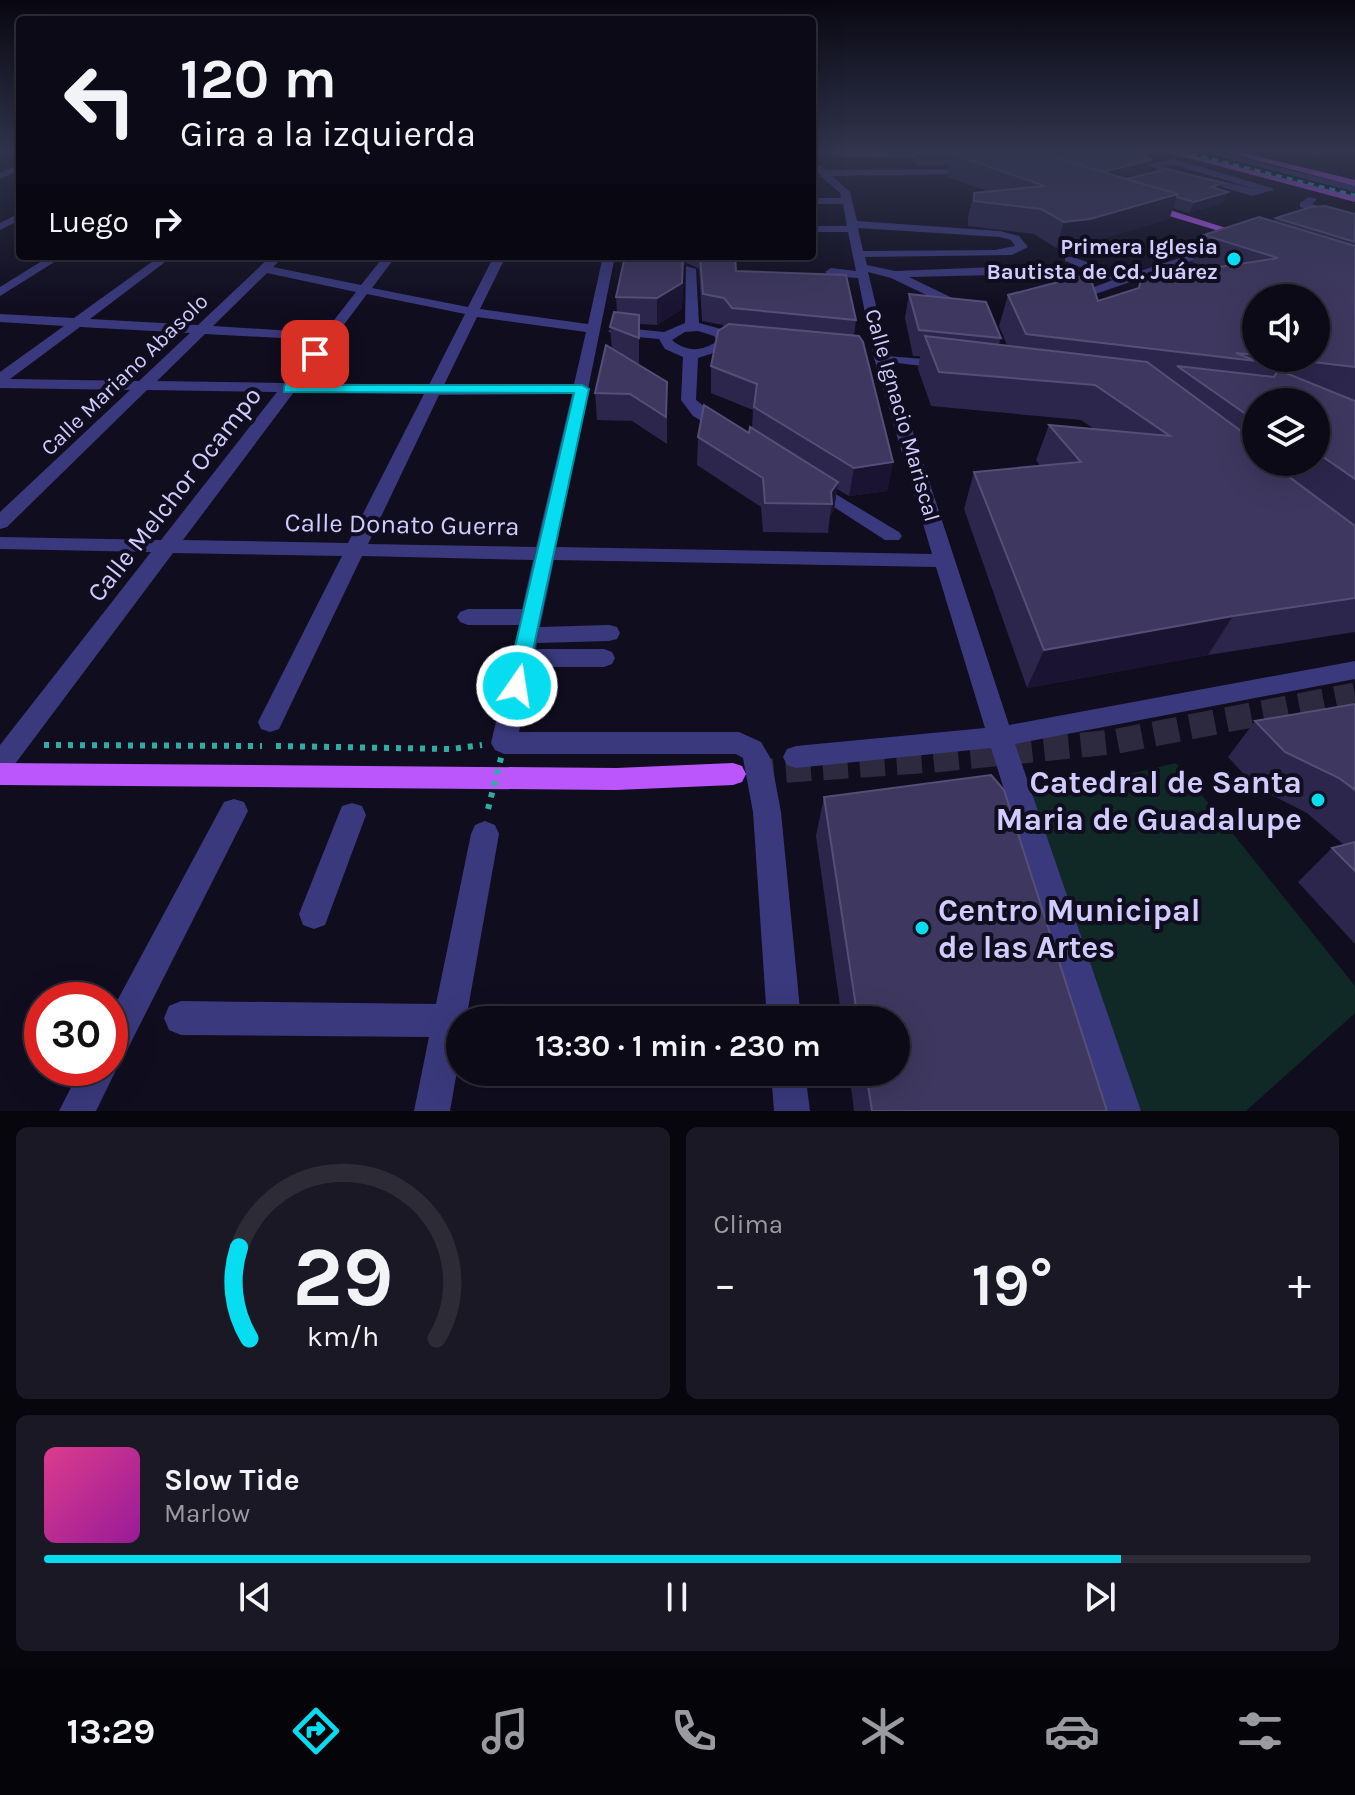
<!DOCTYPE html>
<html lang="es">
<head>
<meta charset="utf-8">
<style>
  :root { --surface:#0c0a17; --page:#1a1824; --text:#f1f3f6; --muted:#9a9aa1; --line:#2c2b36; --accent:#06ddf0 }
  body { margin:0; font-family:Karla,sans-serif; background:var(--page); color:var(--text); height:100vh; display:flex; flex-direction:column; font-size:30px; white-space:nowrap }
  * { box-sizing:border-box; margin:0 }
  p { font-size:26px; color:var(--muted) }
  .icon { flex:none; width:44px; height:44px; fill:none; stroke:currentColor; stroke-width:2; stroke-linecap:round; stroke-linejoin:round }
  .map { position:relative; height:1111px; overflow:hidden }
  .sheet { display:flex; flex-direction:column; gap:16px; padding:16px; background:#07060d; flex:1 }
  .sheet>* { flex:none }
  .banner { position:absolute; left:16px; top:16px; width:800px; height:244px; border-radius:8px; box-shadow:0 8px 32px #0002,0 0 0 2px var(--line); background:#0c0a17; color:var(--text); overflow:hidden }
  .controls { position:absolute; left:1242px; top:284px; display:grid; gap:16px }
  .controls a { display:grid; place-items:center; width:88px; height:88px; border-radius:50%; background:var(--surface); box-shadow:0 8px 32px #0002,0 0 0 2px var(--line); font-size:40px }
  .speed { position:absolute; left:24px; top:982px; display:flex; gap:16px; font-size:40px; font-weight:700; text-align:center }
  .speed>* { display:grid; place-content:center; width:104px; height:104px; border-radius:50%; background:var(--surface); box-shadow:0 8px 32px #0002,0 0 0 2px var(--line); line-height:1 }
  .speed .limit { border:12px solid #d22; background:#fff; color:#111 }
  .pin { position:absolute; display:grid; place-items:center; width:68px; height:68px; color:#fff; margin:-34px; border-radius:16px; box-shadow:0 4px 12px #0006 }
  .me { position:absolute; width:88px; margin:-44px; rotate:13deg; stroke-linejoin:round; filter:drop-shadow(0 0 6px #0008) }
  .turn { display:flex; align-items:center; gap:28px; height:168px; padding:0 32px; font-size:36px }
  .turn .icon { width:104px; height:104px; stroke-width:2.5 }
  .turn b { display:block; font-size:56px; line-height:68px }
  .then { display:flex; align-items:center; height:76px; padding:0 32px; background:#0003; gap:16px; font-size:30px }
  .big { font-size:60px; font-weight:700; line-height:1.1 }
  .sheet .widget { flex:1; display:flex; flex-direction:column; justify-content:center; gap:12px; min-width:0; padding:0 28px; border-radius:12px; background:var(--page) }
  .sheet .dial { align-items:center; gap:0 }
  .dial svg { height:208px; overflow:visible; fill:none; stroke:var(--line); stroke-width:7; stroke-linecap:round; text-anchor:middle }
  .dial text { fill:var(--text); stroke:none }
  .song { display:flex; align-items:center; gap:24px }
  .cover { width:96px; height:96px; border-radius:12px; background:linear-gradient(135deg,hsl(330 70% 55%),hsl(300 70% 35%)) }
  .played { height:8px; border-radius:4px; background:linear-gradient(90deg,var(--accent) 85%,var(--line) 85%) }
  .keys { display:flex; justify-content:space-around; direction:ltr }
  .heat { display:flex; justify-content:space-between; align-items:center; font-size:44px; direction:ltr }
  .sheet .tiles { flex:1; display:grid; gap:16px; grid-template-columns:1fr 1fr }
  .widget:last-child { grid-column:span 2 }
  .trip { position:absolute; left:446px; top:1006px; width:464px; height:80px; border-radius:40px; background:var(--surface); box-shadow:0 8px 32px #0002,0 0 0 2px var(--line); font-weight:700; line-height:80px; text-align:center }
  .tab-bar { display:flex; height:128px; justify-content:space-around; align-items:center; background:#050409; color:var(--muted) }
  .tab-bar .icon { width:56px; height:56px }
  .tab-bar .on { color:var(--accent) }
  .tab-bar b { font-size:36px; color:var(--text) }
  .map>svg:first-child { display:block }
  .green { fill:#102927 }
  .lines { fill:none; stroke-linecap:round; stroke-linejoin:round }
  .major-tunnel { stroke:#2d2a40; stroke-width:25; stroke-dasharray:25 12; stroke-linecap:butt }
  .path { stroke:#30ada3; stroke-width:6; stroke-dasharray:5 7; stroke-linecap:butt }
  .minor { fill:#3a397d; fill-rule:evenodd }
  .major { fill:#ba56fb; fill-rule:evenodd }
  .rail { stroke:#06ddf0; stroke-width:3; stroke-dasharray:6 5; stroke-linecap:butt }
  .path-bridge { stroke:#30ada3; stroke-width:6; stroke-dasharray:5 7; stroke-linecap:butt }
  .wall { fill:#2c264c; fill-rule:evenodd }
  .shaded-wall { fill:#1a1432 }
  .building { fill:#3e375f; stroke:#554f78; stroke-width:2 }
  .route { fill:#06ddf0; stroke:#04909c; stroke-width:2 }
  .poi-dot { fill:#06ddf0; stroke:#100d1f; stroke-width:3 }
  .labels { text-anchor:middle; stroke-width:8; stroke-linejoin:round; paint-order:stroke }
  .far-poi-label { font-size:22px; font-weight:bold; fill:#d1ccfe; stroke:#100d1f; text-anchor:end }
  .far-street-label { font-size:22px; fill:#d1ccfe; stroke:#100d1f }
  .street-label { font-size:26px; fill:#d1ccfe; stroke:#100d1f }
  .near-poi-label { font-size:32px; font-weight:bold; fill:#d1ccfe; stroke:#100d1f; text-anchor:end }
</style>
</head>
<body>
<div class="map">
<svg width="1355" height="1111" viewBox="0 0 1355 1111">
  <rect width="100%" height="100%" fill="#100d1f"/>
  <polygon class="green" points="1176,763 1355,986 1355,1013 1246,1111 1099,1111 1001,804"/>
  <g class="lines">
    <polyline class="major-tunnel" points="749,773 933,760 1112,742 1355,695"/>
    <g class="path">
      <polyline points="44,745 262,746"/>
      <polyline points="276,746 451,749 482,745"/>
    </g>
    <g class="minor">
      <polygon points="830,151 941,153 945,156 941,159 827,156"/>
      <polygon points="1199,151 1214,151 1355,186 1355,192"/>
      <polygon points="1307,151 1320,151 1321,153 1317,156"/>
      <polygon points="1174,159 1272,188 1274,190 1252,196 1194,179 1199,176 1256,189 1174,165 1163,166 1174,169 1171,174 1146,165"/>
      <path d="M812 160 826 170 979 169 976 174 832 176 850 192 857 221 1000 231 1019 236 1028 247 1012 255 865 257 867 265 895 271 996 267 1002 271 996 275 909 277 969 306V312L964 313 891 278 868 272 888 356 946 361 953 365 946 369 890 362 1009 725 1355 661V679L1015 744 1141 1111H1105L991 748 796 768 787 765 783 757 787 749 796 746 985 728 936 567 554 560 540 627 609 625 617 627 620 633 617 639 609 641 537 643 536 649H604L612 652 615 658 612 664 604 667H532L519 732H739L761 742 771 759 781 812 801 1020H767L753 812 743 758 736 754H504L495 750 491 743 519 625H468L460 622 457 617 460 612 468 609H522L533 560 362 556 279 729 270 732 261 729 258 722 342 556 173 553 9 772 0 775V745L151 552 0 549V537L161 540 277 392 147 390 7 527 0 529V512L130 390 0 388V372L64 326 0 322V314L74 318 160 256H173L90 319 198 325 271 256H284L273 267 361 285 384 256H396L372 288 468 307 494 256H506L480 309 588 324 603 256H615L556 547 932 554 874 358 858 278 831 276 825 272 831 268 856 271 848 232H812V226H847L843 204H812V198H841L840 193 812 168ZM858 228 1000 237 1011 240 1015 246 995 250 863 251ZM267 273 356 292 324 333 213 326ZM367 294 465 314 429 385 300 383ZM477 317 586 332 574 384 444 385ZM80 327 190 333 139 381 10 379ZM205 334 318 340 284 383 157 381ZM294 392 424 394 348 543 183 540ZM572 394 536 547 368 544 439 395Z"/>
      <polygon points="20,164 20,170 0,179 0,173"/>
      <polygon points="1309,197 1317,199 1312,204 1355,217 1355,223 1300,207 1300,203"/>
      <polygon points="20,213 20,220 0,230 0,223"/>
      <polygon points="1219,245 1225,248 1223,250 1075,301 1065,298 1113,280 1065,261 1065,257 1073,257 1125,276"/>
      <polygon points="50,256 64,256 0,296 0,287"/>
      <path d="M686 266 696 269 699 323 725 330 729 338 744 343 698 358 696 400 730 426 732 429 724 434 693 416 681 400 683 357 665 349 659 339 615 335 608 331 615 327 664 332 685 323ZM698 331 714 336 717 341C702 352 686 352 672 340L685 332Z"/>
      <polygon points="812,480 899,532 902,536 899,540 885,540 806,489 803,485"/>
      <polygon points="234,799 244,802 248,811 122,1060 115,1063 117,1068 96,1111 59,1111 81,1068 110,1068 110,1014 224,802"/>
      <polygon points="352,803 362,806 366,815 325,925 314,929 303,925 299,914 342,806"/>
      <polygon points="485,821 495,825 499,834 466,1020 460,1020 460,1054 450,1111 414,1111 429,1037 181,1035 169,1030 164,1018 169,1006 181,1001 436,1004 471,834 475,825"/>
      <polygon points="771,1072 805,1072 810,1111 774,1111"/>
    </g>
    <g class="major">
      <polygon points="1162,151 1176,151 1355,196 1355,202"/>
      <polygon points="1221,151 1236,151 1355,180 1355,186"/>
      <polygon points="1143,204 1151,204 1251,236 1242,238 1143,208"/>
      <polygon points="0,763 616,768 733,763 742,766 746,774 742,782 733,785 616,790 0,785"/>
    </g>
    <polyline class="rail" points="1180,151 1355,195"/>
    <polyline class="path-bridge" points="488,809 502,754"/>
  </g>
  <g class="wall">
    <polygon points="916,151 1133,151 1151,160 1147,172 1123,178 1221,190 1224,202 1189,213 1173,208 1169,219 1082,244 1056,248 1034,234 968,226 968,217 974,193 987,191 947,177 949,165 917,166 915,161"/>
    <path d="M1355 214V632L1208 655 1027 688 964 509 974 472 1040 466 1036 460 1049 425 1094 429 1081 420 931 406 918 369 920 356H913L905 318 909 294 1001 338 999 344 1007 345 999 326 1008 295 1098 301 1137 289 1141 279 1209 268 1192 262 1204 235 1274 221 1276 218ZM1256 298 1316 358H1256ZM1256 402H1316V462H1256Z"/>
    <polygon points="625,256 735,256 736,271 856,320 854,336 893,462 887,491 849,496 837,489 834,510 830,516 828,533 763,532 761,507 697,465 698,437 749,433 752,429 753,410 711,393 711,366 724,327 723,325 702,321 699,269 687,263 683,266 682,309 657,325 639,324 639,364 630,360 667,382 667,444 632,421 597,420 595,393 612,349 610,327 617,313 616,297"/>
    <polygon points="1355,704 1355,944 1298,882 1332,848 1344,845 1307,813 1256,787 1228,757 1255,721"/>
    <polygon points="824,797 1107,1111 854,1111 849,1072 896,1072 896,1020 842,1020 816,836"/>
  </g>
  <g class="shaded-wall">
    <polygon points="1151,160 1147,172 1098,184 1102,172"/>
    <polygon points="1224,183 1219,194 1211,187"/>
    <polygon points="1228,192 1224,202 1189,213 1194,202"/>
    <polygon points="1178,194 1169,219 1082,244 1056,248 1064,222"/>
    <polygon points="683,256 687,256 687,263 683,266 682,309 657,325 657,298"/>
    <polygon points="893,462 887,491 849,496 854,468"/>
    <polygon points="838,482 834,510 830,516 832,504 831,492"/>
    <polygon points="1233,616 1208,655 1027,688 1044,650"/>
  </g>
  <g class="building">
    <polygon points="918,151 997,151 1002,153 919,154"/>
    <polygon points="1031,151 1133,151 1151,160 1103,172"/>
    <polygon points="1035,152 1178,194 1090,219 1064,222 1041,209 974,201 974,193 1045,186 952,154"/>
    <polygon points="1166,169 1224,183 1211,187 1228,192 1194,202 1177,197 1178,194 1126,179"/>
    <polygon points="1325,206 1355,214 1355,242 1276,218 1311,207"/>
    <polygon points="1259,217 1355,246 1355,367 1279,358 1316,358 1316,298 1256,298 1256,355 1236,353 1256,361 1026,334 1008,295 1089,274 1098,301 1139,288 1141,279 1278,258 1204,235"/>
    <polygon points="625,256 683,256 682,283 657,298 616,297"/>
    <polygon points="700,256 735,256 736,271 846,275 856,320 732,308 724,298 703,294"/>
    <polygon points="909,294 986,302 1001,338 919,330"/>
    <polygon points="614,312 639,315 639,338 610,327"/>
    <polygon points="729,324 859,336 863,342 893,462 854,468 754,407 757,384 711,366 718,331"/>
    <polygon points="925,336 1147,362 1256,442 1256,462 1283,462 1293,470 1288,476 1355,526 1355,598 1233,616 1044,650 974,472 1081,462 1049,425 1170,436 1095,385 939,372"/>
    <polygon points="606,345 667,382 666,417 630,394 595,393"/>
    <polygon points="1177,366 1274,377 1277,372 1281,371 1355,401 1355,479 1316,452 1316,402 1256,402 1256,421"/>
    <polygon points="704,405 749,433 750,427 838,482 831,492 832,504 765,503 763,478 698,437"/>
    <polygon points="1355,704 1355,790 1339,778 1285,752 1255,721"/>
    <polygon points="991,775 1004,790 1107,1111 872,1111 866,1072 896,1072 896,1020 858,1020 824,797"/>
    <polygon points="1355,842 1355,871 1332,848"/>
  </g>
  <linearGradient id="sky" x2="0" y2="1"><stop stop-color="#090711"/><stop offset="0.49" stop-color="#31354d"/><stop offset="1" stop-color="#31354d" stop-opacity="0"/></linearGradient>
  <rect width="1355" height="307" fill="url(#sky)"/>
  <polygon class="route" points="315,350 322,354 299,385 582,385 589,389 524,692 517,695 509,692 506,686 574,393 284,392 284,386 311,351"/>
  <g class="poi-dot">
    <circle cx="1234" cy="259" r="8"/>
    <circle cx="1318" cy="800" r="8"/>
    <circle cx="922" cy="928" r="8"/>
  </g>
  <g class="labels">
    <g class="far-poi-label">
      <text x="1218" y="254">Primera Iglesia<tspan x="1218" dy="25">Bautista de Cd. Juárez</tspan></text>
    </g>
    <g class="far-street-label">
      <text transform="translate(124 374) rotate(-44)" y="8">Calle Mariano Abasolo</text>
      <text transform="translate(903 415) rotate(74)" y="8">Calle Ignacio Mariscal</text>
    </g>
    <g class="street-label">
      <text transform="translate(174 494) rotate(-52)" y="9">Calle Melchor Ocampo</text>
      <text transform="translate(402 524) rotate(1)" y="9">Calle Donato Guerra</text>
    </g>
    <g class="near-poi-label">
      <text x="1302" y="793">Catedral de Santa<tspan x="1302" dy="37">Maria de Guadalupe</tspan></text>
      <text x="938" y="921" text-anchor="start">Centro Municipal<tspan x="938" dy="37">de las Artes</tspan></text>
    </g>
  </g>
</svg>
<div class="controls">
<a><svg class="icon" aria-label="sound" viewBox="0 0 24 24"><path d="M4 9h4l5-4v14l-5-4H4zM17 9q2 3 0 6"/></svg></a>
<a><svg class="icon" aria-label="layers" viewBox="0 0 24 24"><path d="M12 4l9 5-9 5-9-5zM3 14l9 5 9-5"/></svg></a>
</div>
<div class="speed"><div class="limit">30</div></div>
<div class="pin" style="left:315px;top:354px;background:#d93025"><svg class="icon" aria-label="arrive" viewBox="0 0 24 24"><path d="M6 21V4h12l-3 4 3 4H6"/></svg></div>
<svg class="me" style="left:517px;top:686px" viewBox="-20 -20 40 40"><circle r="17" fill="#06ddf0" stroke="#fff" stroke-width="3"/><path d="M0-11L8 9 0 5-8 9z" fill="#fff"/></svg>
<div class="trip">13:30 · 1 min · 230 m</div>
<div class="banner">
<div class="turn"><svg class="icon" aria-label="left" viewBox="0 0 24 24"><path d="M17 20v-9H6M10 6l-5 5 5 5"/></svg><div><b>120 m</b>Gira a la izquierda</div></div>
<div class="then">Luego<svg class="icon" aria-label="right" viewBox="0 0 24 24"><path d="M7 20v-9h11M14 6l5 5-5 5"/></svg></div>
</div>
</div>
<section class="sheet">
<div class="tiles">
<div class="widget dial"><svg viewBox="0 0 100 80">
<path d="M14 69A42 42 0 1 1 86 69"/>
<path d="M14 69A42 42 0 0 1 10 34" stroke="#06ddf0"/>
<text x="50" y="56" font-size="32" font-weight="700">29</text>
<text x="50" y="72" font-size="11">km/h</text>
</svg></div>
<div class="widget"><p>Clima</p>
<div class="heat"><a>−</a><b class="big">19°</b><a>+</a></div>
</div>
<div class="widget">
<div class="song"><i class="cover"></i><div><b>Slow Tide</b><p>Marlow</p></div></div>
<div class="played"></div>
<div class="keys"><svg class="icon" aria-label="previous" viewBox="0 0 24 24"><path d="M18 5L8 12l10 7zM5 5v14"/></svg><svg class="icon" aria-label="pause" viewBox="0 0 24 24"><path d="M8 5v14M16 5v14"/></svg><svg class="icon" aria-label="next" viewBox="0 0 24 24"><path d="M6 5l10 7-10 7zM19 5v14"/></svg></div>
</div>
</div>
</section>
<nav class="tab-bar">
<b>13:29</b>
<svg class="icon on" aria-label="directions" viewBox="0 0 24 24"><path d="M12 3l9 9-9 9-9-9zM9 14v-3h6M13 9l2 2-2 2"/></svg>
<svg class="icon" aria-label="music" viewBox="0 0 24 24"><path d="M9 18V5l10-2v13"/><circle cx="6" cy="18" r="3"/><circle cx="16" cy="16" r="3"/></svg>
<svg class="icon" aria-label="phone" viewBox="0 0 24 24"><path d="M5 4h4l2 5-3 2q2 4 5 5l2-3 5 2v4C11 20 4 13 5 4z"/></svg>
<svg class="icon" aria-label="climate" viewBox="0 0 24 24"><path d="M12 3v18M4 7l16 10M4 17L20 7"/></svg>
<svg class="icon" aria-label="car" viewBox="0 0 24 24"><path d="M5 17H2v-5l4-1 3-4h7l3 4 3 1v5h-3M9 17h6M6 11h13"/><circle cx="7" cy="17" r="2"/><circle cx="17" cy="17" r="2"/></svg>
<svg class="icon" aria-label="filters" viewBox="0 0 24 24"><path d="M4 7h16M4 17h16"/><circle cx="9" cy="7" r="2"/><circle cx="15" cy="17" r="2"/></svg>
</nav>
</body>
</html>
